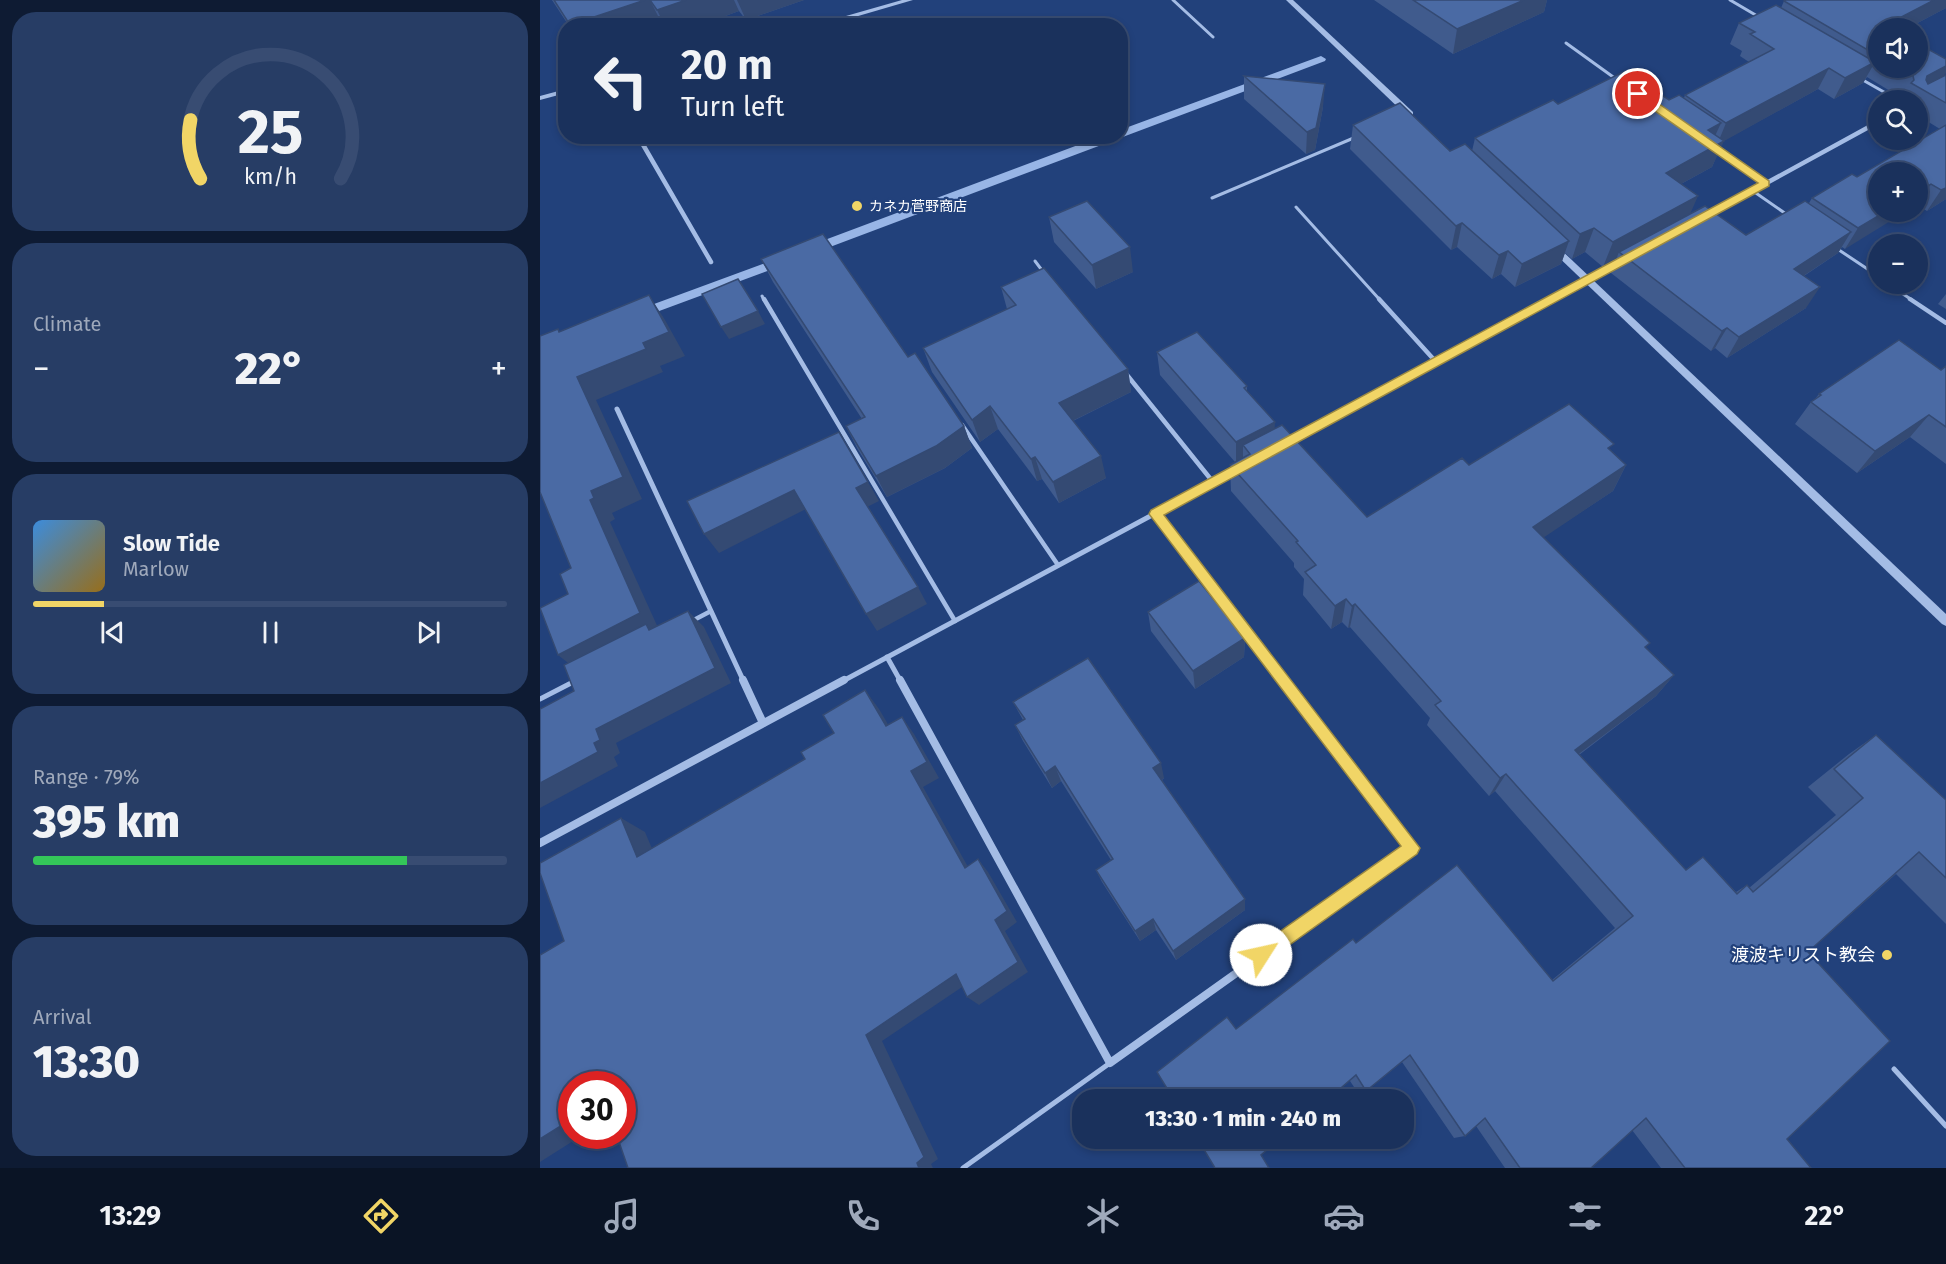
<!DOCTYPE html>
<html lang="en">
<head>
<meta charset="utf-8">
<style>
  :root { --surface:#1a315c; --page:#273d65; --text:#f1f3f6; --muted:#9fa9bb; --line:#384c72; --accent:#f1d566 }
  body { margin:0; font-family:"Fira Sans","Noto Sans JP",sans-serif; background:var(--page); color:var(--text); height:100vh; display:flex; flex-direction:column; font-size:22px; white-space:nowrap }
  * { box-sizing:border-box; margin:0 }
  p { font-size:20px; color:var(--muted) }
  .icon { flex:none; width:33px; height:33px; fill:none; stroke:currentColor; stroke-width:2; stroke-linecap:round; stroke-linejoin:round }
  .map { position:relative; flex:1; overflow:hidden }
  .side { display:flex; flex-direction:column; gap:12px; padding:12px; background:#0e1b33; width:540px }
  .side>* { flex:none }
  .hud { position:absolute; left:18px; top:18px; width:570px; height:126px; border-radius:24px; box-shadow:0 3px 9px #0003,0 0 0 2px var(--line); background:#1a315c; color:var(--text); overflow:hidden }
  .controls { position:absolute; left:1328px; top:18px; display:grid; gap:12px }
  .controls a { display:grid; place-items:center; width:60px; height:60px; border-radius:50%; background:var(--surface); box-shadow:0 3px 9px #0003,0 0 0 2px var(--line); font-size:30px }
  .speed { position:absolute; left:18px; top:1071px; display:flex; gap:12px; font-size:30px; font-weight:700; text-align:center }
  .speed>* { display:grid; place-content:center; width:78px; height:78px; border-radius:50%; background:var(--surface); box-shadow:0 3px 9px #0003,0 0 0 2px var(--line); line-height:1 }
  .speed .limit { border:9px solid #d22; background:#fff; color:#111 }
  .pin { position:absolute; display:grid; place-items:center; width:51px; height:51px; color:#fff; margin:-26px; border:3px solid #fff; border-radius:50%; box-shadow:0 2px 6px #0007 }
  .me { position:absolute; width:66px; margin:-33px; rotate:55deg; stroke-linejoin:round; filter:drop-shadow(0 0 4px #0008) }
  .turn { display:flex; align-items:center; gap:21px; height:126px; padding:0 24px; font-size:27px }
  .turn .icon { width:78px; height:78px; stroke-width:2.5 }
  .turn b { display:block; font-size:42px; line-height:51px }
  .big { font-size:45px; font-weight:800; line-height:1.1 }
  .side .widget { flex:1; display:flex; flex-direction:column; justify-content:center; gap:9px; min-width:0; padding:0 21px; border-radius:24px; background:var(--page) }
  .side .dial { align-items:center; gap:0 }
  .dial svg { height:156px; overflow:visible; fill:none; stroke:var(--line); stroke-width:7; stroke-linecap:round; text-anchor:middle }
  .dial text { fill:var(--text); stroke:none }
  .song { display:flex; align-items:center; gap:18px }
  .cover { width:72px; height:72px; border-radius:9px; background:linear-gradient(135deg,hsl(210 70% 55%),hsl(40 70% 35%)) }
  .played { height:6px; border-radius:3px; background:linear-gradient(90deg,var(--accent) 15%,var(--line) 15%) }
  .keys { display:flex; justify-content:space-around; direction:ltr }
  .heat { display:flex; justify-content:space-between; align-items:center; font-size:33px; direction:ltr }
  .charge { height:9px; border-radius:4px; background:linear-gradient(90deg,#34c759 79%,var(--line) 0) }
  .trip { position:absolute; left:532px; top:1089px; width:342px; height:60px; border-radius:24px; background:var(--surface); box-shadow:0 3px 9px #0003,0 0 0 2px var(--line); font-weight:800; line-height:60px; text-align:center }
  .menu { display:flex; height:96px; justify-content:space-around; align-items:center; background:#0a1425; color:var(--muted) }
  .menu .icon { width:42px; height:42px }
  .menu .selected { color:var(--accent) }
  .menu b { font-size:27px; color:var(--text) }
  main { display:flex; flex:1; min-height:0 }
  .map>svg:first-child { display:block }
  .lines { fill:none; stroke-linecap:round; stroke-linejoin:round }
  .stream { fill:#98b5e6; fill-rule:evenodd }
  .service-far2 { stroke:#a4bce5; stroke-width:3 }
  .service-far1 { stroke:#a4bce5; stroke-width:4.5 }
  .service { stroke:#a4bce5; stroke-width:5 }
  .minor-far2 { stroke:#a4bce5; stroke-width:4.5 }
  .minor-far1 { stroke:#a4bce5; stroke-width:5 }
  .minor { stroke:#a4bce5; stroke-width:8 }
  .tertiary { fill:#a4bce5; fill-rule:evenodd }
  .wall { fill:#405b8d; fill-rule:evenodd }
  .shaded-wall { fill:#344a73 }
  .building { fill:#4a6aa4; stroke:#344a73; stroke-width:1.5 }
  .route { fill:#f1d566; stroke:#9d8a42; stroke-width:1.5 }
  .poi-dot { fill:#f1d566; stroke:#22417b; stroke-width:2 }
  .labels { text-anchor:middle; stroke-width:4.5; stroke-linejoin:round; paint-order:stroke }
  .far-poi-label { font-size:14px; fill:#fff; stroke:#22417b; text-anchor:start }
  .near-poi-label { font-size:18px; fill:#fff; stroke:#22417b; text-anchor:end }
</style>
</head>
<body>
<main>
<section class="side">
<div class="widget dial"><svg viewBox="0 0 100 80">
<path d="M14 69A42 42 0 1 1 86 69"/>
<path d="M14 69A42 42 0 0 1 9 39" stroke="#f1d566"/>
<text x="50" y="56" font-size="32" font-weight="700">25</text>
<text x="50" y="72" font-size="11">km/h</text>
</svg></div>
<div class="widget"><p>Climate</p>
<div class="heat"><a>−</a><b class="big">22°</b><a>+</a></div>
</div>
<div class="widget">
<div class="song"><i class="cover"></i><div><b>Slow Tide</b><p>Marlow</p></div></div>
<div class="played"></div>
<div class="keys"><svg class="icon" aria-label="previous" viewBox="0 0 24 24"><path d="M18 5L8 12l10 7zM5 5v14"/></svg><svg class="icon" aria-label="pause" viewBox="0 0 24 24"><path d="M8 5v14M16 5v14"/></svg><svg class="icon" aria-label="next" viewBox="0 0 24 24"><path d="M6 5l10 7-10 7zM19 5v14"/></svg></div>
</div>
<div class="widget"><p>Range · 79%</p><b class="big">395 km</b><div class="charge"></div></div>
<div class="widget"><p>Arrival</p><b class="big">13:30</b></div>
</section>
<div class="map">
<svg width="1406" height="1168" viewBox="0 0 1406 1168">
  <rect width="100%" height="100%" fill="#22417b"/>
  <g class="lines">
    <g class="stream">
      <polygon points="781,56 786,59 785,61 274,253 270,254 264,250 266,247 562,136 580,136 580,130"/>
      <polygon points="242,257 246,258 246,264 103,317 99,319 93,314 95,311"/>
    </g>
    <g class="service-far2">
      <polyline points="633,0 673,37"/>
      <polyline points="1190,0 1219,17"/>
      <polyline points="1026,43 1076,79"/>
      <polyline points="1321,79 1358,100"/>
      <polyline points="1176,149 1226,184"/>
      <polyline points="1213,191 1249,216"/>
      <polyline points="672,198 816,137"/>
      <polyline points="756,207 840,300"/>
      <polyline points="1296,248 1338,276"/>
      <polyline points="495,261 504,273"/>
      <polyline points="1348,284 1372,300"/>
      <polyline points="222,296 224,300"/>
    </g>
    <g class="service-far1">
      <polyline points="224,299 415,621"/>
      <polyline points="839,299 897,363"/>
      <polyline points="1370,299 1406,323"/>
      <polyline points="587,375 673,482"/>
      <polyline points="422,425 518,565"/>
      <polyline points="152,621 171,611"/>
    </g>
    <g class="service">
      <polyline points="0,699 35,681"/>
      <polyline points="1354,1069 1406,1126"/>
      <polyline points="423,1168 570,1063"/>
    </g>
    <g class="minor-far2">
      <polyline points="98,136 171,262"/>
      <polyline points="1168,215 1338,122"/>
      <polyline points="1010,300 1080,262"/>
    </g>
    <g class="minor-far1">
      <polyline points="77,409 204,682"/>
      <polyline points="749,442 1013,299"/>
      <polyline points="615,514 744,682"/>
      <polyline points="347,657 361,682"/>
      <polyline points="301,682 698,469"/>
    </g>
    <g class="minor">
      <polyline points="203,680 223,723"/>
      <polyline points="360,680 570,1063 872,848 743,680"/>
      <polyline points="0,843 304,680"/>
    </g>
    <g class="tertiary">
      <polygon points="362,0 373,0 284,26 271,26"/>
      <polygon points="746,0 753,0 873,112 873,116 867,116"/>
      <polygon points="26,89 26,93 0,100 0,96"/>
      <polygon points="1013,244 1016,245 1406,614 1406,626 1402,624 1010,249 1009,247"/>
    </g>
  </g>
  <g class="wall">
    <polygon points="12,0 264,0 206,20 199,11 158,26 123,26 122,24 118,26 29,26"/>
    <polygon points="834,0 1007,0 1004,12 913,54"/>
    <path d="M1406 0V8L1368 28H1338V68H1377L1404 76 1406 75V199L1387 211 1377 205V172L1338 212 1305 249 1302 247 1298 253 1264 276 1266 308 1187 358 1175 348 1171 351 1071 273 1076 260 1063 267 1045 252 1032 259 1025 253 1021 264 975 287 961 274 952 279 917 247 911 250 810 149 813 125 910 151H932L935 138 1018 104 1129 100 1144 98 1145 95 1209 62 1200 56 1202 51 1190 44 1199 23 1241 8 1244 1ZM1327 77 1360 97 1361 99 1360 100H1377V115L1400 129 1317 177 1272 198 1269 203 1206 235 1150 214 1141 184 1172 167 1183 141 1278 89 1294 99 1323 83Z"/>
    <polygon points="704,76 783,107 775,150 766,154 704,99"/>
    <polygon points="509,217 593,272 556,289 514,242"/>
    <polygon points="221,259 368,357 424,426 432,448 405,468 347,497 317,448 306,426 322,419 233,282"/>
    <polygon points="461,287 588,369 591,392 533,421 566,478 519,503 502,479 497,481 458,429 440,442 392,372 383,348 467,309"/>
    <polygon points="1406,294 1406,309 1398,304"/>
    <polygon points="617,352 707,386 707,392 734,429 827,517 929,465 1071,451 1086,465 1073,491 1003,537 1106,648 1134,675 1116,696 1039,755 1145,870 1163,857 1196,892 1207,885 1209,888 1296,815 1268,787 1309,754 1336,735 1406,800 1406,924 1356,874 1268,952 1247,1139 1271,1168 1121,1168 1092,1130 1051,1168 965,1168 936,1126 925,1136 914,1138 862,1062 820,1096 810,1081 696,1029 816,943 1012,980 1075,928 955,791 949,796 887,725 890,718 810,627 808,628 802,622 791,629 763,595 764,579 754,567 754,563 691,491 690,465 695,462 620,375"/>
    <polygon points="1406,366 1406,464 1370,437 1317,473 1255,424 1271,402 1275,399 1279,394 1401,370"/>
    <polygon points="608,612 705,638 704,657 655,689 611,631"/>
    <polygon points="473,702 624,778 622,780 705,910 636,960 616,930 600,941 562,882 556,870 571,860 521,781 512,788 483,741 475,725 483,720"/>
  </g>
  <g class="shaded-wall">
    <polygon points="105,0 110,0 122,24 118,26 30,25"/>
    <polygon points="146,0 194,0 199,11 158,26 125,26 117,10"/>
    <polygon points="197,0 264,0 206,20"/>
    <polygon points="984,0 1007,0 1004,12 913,54 917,29"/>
    <polygon points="1394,0 1406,0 1406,8 1368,28 1344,28 1346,25"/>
    <polygon points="1335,62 1323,83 1294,99 1305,78"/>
    <polygon points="1406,66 1406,73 1399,83 1380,88 1387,76"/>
    <polygon points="1289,68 1278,89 1177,145 1186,123"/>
    <polygon points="785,84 783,107 775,150 766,154 767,132"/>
    <polygon points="1181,123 1169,149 1168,130"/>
    <polygon points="1184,141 1172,167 1115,198 1126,173"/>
    <polygon points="1391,184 1377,204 1377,192"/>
    <polygon points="1406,188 1406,199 1387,211 1401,190"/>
    <polygon points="1158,196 1147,221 1079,252 1076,260 1063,267 1073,242"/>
    <polygon points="1345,212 1365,212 1305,249 1318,228"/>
    <polygon points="922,223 917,247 911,250 916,226"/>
    <polygon points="1054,228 1045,252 1032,259 1040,234"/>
    <polygon points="1311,232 1298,253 1242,290 1254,269"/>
    <polygon points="1029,241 1021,264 975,287 982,264"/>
    <polygon points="590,247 593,272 556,289 552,265"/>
    <polygon points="968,251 961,274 952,279 959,255"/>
    <polygon points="1280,287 1266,308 1187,358 1199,337"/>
    <polygon points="109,295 125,320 145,356 120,366 123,372 56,400 102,499 72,513 75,519 70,522 120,632 41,673 18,655 51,491 37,377 103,343"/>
    <polygon points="218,311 225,324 189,339 181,327"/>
    <polygon points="1187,328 1175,348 1171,351 1182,331"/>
    <polygon points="588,369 591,392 524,425 519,403"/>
    <polygon points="450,406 458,429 440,442 432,420"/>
    <polygon points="1389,415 1370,437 1317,473 1335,451"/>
    <polygon points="735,422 734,444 710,454 703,445 703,461 696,464 696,442"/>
    <polygon points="424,426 432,448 405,468 347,497 336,476"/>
    <polygon points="561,456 566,478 519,503 513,482"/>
    <polygon points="495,457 502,479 497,481 491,459"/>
    <polygon points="1086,465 1073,491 982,552 993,527"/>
    <polygon points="328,482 339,501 327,507 316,488"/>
    <polygon points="254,490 266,509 179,553 164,534"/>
    <polygon points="378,587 387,604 337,631 326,614"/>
    <polygon points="806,599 802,622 791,629 795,606"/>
    <polygon points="815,604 810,627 808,628 812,606"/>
    <polygon points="148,611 164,627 191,683 76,743 80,753 74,757 78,766 0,808 0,783 54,743 56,729"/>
    <polygon points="705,638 704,657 655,689 653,671"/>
    <polygon points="1134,675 1116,696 1020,768 1035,750"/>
    <polygon points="325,690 339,709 359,743 346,726"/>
    <polygon points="362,717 374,734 399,778 383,787 436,881 425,868 371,771"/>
    <polygon points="621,763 624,778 617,783 613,768"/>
    <polygon points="515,766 521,781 512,788 505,773"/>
    <polygon points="966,774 955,791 949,796 960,778"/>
    <polygon points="81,818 105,832 121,870 97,857"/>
    <polygon points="438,859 448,872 477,922 465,931 488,972 439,1005 427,997 455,920"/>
    <polygon points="705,899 705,910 636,960 633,951"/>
    <polygon points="613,919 616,930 600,941 595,931"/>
    <polygon points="416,974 428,983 342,1041 398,1159 391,1164 393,1168 379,1168 326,1035"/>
    <polygon points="32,1119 32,1136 41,1136 0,1162 0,1139"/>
  </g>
  <g class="building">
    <polygon points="14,0 105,0 30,25"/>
    <polygon points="110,0 146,0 117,10"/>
    <polygon points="873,0 984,0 917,29"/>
    <polygon points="1246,0 1394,0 1346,25 1352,28 1338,28 1338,56 1244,1"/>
    <polygon points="1236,5 1335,62 1305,78 1289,68 1186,123 1145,95 1234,49 1210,34 1215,32 1199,23"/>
    <polygon points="1377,43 1406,59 1406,66 1387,76 1386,80 1388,84 1406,75 1406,103 1371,83 1374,80 1373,76 1359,68 1377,68"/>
    <polygon points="1085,71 1129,100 1139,95 1181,123 1168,130 1184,141 1126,173 1158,196 1073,242 1054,228 1040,234 935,138 1013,100 1018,104"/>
    <polygon points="704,76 785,84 776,128 767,132"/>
    <polygon points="860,103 910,151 925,144 1029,241 982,264 968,251 959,255 922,223 916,226 813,125"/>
    <polygon points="1406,125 1406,188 1401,190 1391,184 1377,192 1377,172 1338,172 1338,212 1345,212 1318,228 1272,198 1312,174 1317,177"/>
    <polygon points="547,201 590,247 552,265 509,217"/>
    <polygon points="1265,201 1311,232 1254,269 1280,287 1199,337 1187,328 1182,331 1079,252 1165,206 1206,235"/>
    <polygon points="283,234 368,357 375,353 424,426 396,446 336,476 306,426 325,417 221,259"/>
    <polygon points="504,268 588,369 519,403 561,456 513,482 495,457 491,459 450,406 432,420 383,348 476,305 461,287"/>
    <polygon points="198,279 218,311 181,327 162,294"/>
    <polygon points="109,295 129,332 103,343 106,349 37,377 83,477 51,491 54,498 50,500 100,613 18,655 0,608 28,594 20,574 31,568 0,492 0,336 18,329 19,332"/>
    <polygon points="657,332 707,386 704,388 735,422 696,442 617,352"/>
    <polygon points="1359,340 1401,370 1406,366 1406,427 1389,415 1335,451 1271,402 1281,395 1279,394"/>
    <polygon points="1029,404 1074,444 1068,448 1086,465 993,527 1110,643 1105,647 1134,675 1035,750 1146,870 1163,857 1197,894 1207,885 1213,892 1323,798 1294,769 1336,735 1406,800 1406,878 1379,852 1268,952 1350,1041 1247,1139 1271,1168 1145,1168 1106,1118 1051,1168 980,1168 945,1118 925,1136 870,1055 826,1091 816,1075 787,1100 634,1100 617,1072 687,1017 696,1029 813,939 816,943 917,865 1013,981 1093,916 966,774 960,778 895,705 901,701 815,604 812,606 806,599 795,606 765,572 776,565 756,542 758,541 690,465 710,454 703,445 742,425 827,517 922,458 929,465"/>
    <polygon points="299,432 328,482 316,488 378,587 326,614 254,490 164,534 147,501"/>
    <polygon points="659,581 705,638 653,671 608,612"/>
    <polygon points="148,611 175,668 56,729 60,740 54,743 58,752 0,783 0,709 34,691 24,665 106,624 109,630"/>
    <polygon points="548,658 621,763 613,768 705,899 633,951 613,919 595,931 556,870 573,859 515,766 505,773 475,725 485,719 473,702"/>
    <polygon points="325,690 346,726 362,717 387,762 371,771 425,868 438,859 467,911 455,920 478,962 427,997 416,974 326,1035 384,1157 377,1163 379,1168 88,1168 77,1136 82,1136 82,1084 32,1084 32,1119 0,1139 0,955 24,941 0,873 0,863 81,818 97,857 265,759 261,752 294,733 283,715"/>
    <polygon points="657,1138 741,1138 721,1155 729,1168 675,1168"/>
  </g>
  <polygon class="route" points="1095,92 1102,92 1229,181 1229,186 624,515 880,848 877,854 727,961 721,964 715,961 713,955 715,949 861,846 609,514 611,510 1218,183 1095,97"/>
  <g class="poi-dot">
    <circle cx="317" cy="206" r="6"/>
    <circle cx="1347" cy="955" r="6"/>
  </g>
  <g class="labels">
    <g class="far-poi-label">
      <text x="329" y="211">カネカ菅野商店</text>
    </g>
    <g class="near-poi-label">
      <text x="1335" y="961">渡波キリスト教会</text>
    </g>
  </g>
</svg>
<div class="controls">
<a><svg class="icon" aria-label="sound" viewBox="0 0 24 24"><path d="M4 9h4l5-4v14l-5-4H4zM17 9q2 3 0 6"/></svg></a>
<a><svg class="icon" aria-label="search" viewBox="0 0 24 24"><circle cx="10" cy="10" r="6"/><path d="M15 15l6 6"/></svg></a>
<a>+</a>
<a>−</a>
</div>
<div class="speed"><div class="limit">30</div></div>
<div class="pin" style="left:1098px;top:94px;background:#d93025"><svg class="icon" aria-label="arrive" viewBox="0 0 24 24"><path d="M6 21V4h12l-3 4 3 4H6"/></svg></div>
<svg class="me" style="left:721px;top:955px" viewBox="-20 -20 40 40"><circle r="19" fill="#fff"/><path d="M0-13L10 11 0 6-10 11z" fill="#f1d566"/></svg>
<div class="trip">13:30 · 1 min · 240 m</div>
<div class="hud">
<div class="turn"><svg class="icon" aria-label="left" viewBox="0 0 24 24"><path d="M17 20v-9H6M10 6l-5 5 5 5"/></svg><div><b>20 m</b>Turn left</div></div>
</div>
</div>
</main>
<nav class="menu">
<b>13:29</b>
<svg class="icon selected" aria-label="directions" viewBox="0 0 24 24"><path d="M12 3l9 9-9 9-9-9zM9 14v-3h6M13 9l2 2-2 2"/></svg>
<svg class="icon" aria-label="music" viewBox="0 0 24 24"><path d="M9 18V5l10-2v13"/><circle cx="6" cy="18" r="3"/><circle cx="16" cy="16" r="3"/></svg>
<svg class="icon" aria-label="phone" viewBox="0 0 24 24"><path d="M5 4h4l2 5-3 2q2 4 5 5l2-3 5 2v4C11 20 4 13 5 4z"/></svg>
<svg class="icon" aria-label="climate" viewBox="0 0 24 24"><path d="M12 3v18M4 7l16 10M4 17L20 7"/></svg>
<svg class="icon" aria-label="car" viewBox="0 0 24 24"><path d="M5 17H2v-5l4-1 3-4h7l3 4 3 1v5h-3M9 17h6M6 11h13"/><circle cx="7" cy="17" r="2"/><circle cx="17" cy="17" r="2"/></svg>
<svg class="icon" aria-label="filters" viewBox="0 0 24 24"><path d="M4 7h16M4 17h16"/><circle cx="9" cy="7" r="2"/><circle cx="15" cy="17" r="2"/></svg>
<b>22°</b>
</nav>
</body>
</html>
